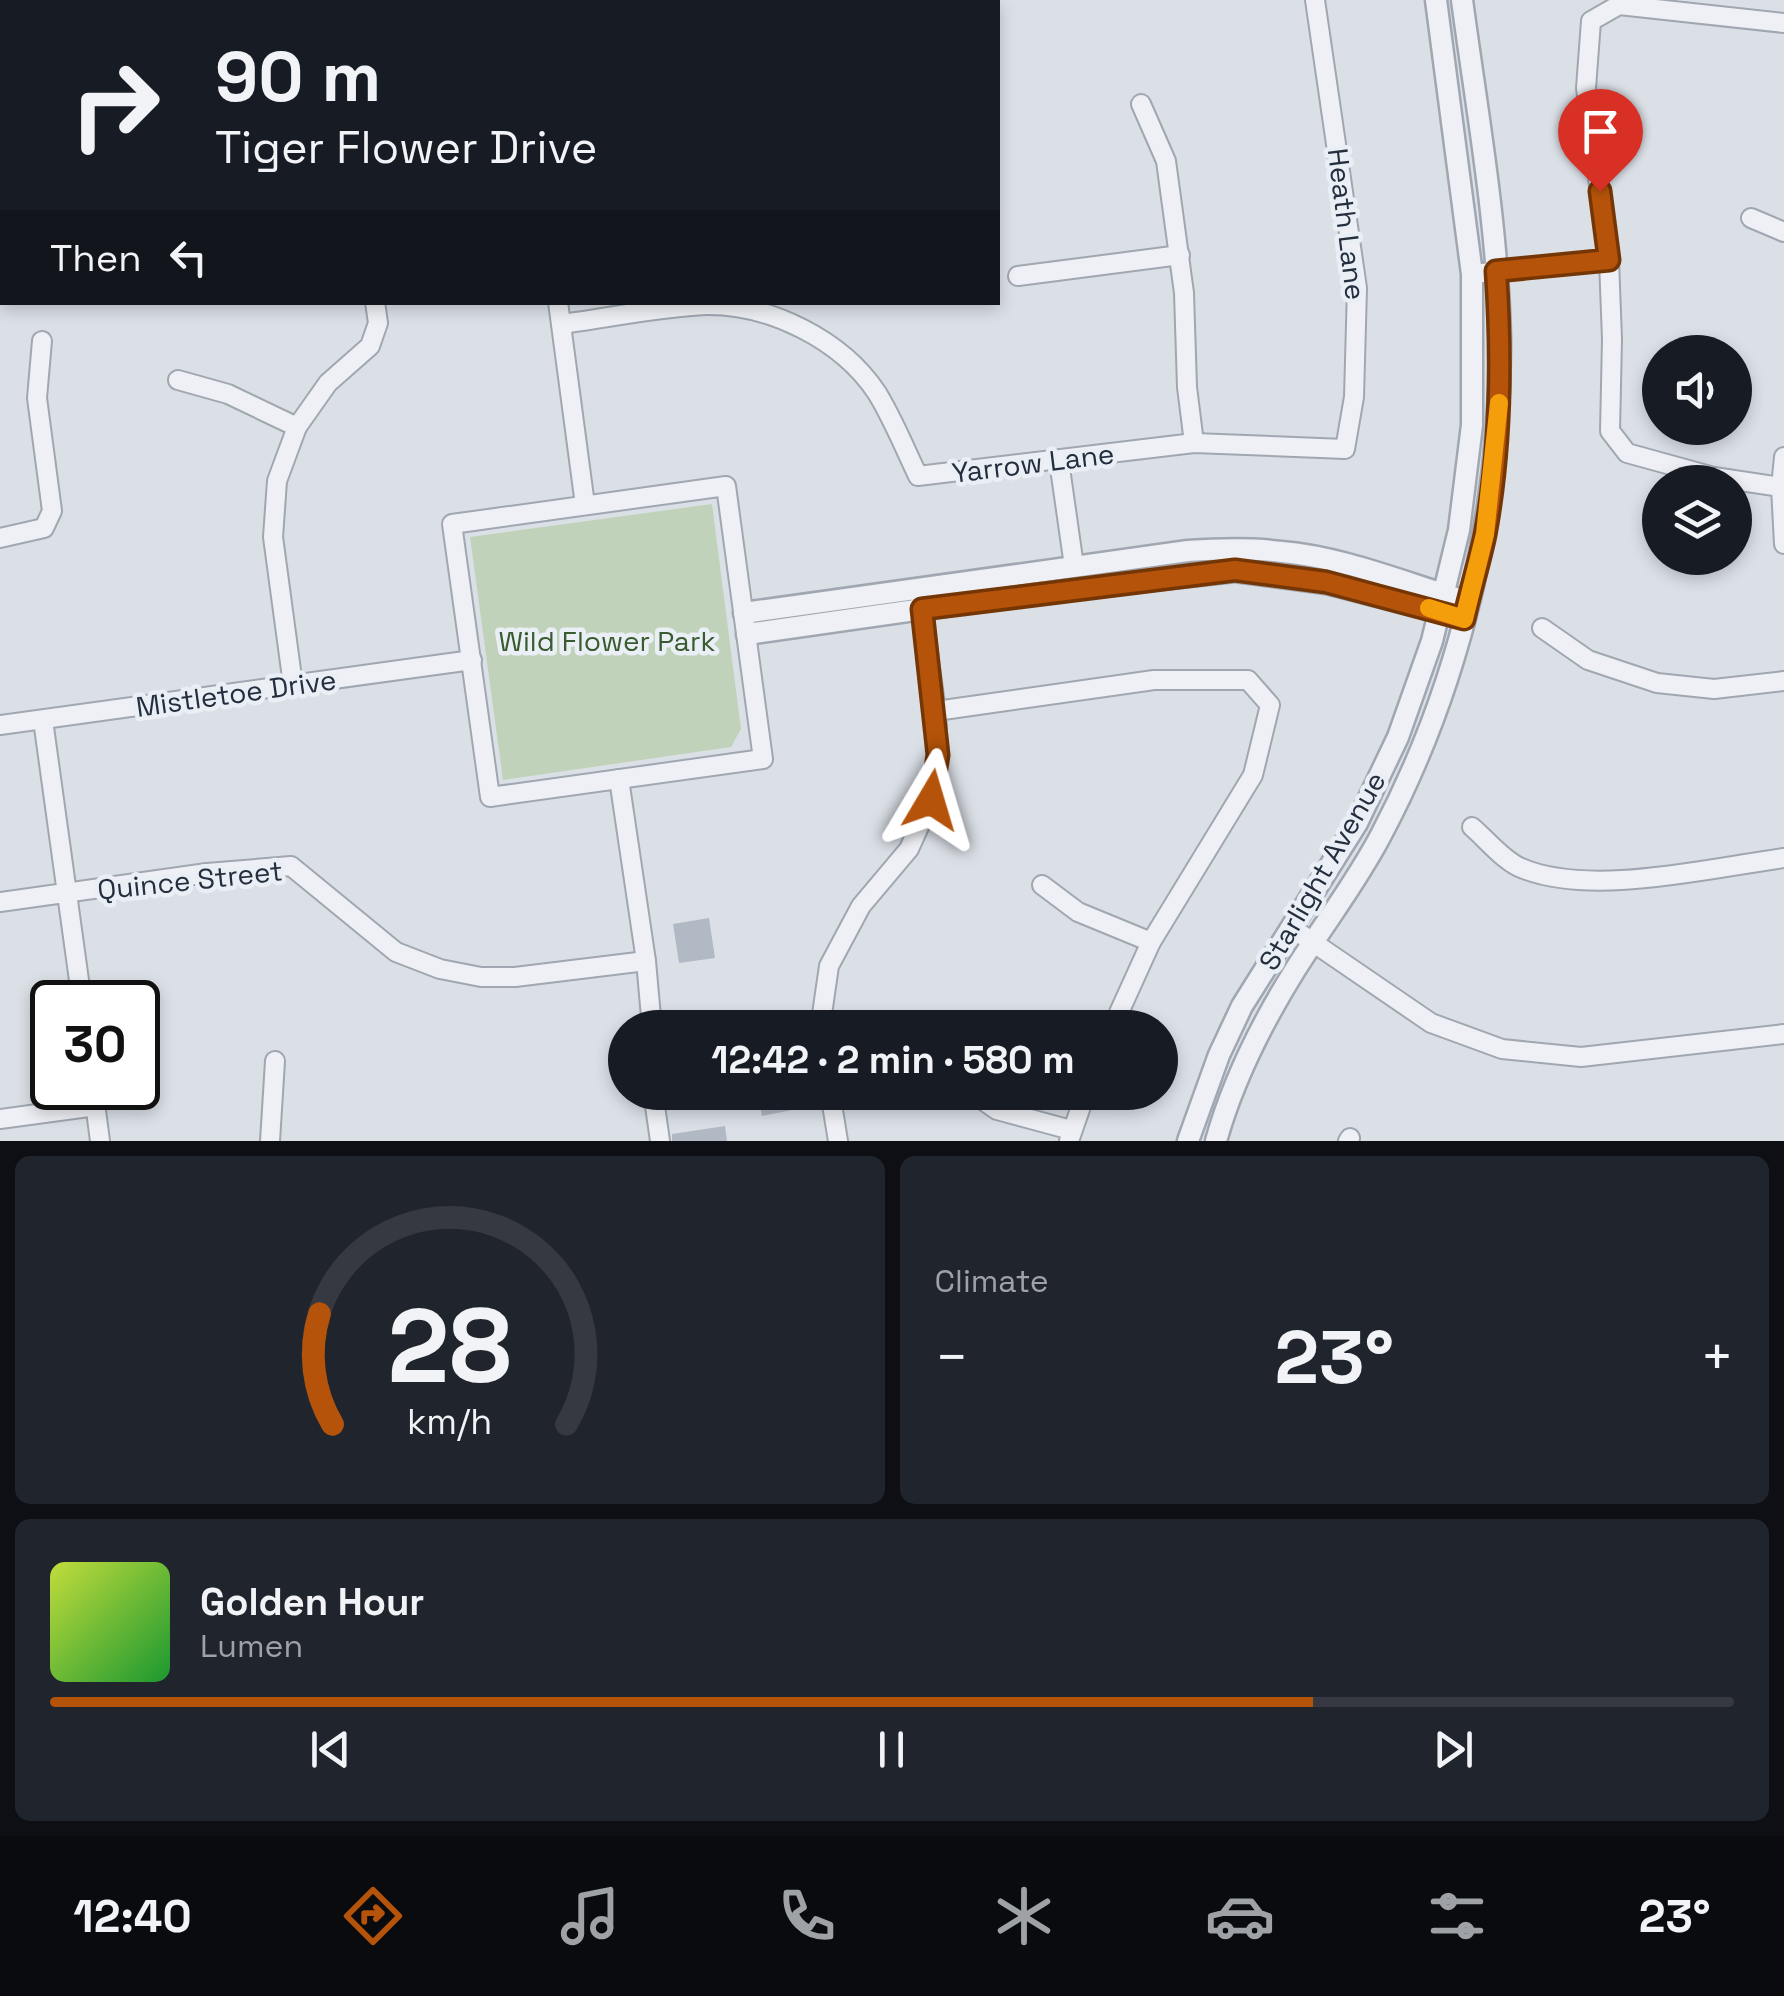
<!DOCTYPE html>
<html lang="en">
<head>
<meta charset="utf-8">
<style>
  :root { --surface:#171b24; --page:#20242c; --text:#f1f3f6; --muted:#9ea1a6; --line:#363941; --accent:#b45309 }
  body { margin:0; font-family:"Space Grotesk",sans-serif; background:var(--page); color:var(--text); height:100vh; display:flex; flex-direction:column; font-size:38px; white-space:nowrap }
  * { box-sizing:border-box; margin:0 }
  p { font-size:32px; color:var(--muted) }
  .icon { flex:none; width:55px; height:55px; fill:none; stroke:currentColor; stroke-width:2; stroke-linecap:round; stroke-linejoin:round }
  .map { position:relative; height:1141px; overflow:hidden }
  .details { display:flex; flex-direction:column; gap:15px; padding:15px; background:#0d0f14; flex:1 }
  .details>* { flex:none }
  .hud { position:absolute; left:0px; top:0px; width:1000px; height:305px; box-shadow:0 5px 15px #0003; background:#171b24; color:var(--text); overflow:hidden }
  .tools { position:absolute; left:1642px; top:335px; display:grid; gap:20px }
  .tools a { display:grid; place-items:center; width:110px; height:110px; border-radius:50%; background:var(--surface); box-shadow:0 5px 15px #0003; font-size:50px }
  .speed { position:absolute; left:30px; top:980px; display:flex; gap:20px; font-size:50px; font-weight:700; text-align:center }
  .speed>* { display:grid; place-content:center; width:130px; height:130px; border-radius:50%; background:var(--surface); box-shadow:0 5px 15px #0003; line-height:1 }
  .speed .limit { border:5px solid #111; border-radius:15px; background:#fff; color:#111 }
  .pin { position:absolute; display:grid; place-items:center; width:85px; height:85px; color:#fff; margin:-102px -42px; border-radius:50% 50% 50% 0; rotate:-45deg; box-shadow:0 0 10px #0007 }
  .pin .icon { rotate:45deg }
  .me { position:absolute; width:110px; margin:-55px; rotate:7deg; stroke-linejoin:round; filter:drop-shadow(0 0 8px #0008) }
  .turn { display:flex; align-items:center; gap:35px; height:210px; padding:0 50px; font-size:45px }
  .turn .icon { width:130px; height:130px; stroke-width:2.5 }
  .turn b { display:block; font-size:70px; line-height:85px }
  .then { display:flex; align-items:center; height:95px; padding:0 50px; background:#0003; gap:20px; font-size:38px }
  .big { font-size:75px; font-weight:700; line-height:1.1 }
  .details .widget { flex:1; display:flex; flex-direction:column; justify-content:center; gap:15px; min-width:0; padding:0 35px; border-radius:15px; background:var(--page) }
  .details .dial { align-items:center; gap:0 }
  .dial svg { height:260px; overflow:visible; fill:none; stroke:var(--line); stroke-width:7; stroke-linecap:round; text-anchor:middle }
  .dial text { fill:var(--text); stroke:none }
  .song { display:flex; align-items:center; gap:30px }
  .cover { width:120px; height:120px; border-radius:15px; background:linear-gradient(135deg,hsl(70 70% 55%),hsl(130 70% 35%)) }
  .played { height:10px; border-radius:5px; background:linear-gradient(90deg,var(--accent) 75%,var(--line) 75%) }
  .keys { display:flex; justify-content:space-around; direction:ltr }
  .heat { display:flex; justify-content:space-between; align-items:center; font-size:55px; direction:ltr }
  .details .tiles { flex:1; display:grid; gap:15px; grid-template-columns:1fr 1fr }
  .widget:last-child { grid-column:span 2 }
  .trip { position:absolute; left:608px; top:1010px; width:570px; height:100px; border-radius:50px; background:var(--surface); box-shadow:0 5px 15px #0003; font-weight:700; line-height:100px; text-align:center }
  .dock { display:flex; height:160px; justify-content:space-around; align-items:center; background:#090b0e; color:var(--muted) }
  .dock .icon { width:70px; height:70px }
  .dock .on { color:var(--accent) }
  .dock b { font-size:45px; color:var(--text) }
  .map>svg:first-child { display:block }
  .green { fill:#c1d2bb }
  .building { fill:#b1b9c4 }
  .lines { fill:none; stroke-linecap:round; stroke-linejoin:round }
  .minor-casing { stroke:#a0a7b1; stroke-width:22 }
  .tertiary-casing { stroke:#a0a7b1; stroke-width:25 }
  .minor { stroke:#eef0f5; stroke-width:18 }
  .tertiary { stroke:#eef0f5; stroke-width:20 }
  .route-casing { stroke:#753606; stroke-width:25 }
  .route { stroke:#b45309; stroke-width:18 }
  .slow { stroke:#f59e0b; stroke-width:18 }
  .labels { text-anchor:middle; stroke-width:9; stroke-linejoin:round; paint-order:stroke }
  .street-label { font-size:28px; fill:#232e3e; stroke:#eaeff5 }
  .park-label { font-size:28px; fill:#395b2f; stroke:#eaeff5 }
</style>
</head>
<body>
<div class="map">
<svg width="1784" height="1141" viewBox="0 0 1784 1141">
  <rect width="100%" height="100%" fill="#dbe0e7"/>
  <polygon class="green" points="712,504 741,729 731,747 503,780 470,537"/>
  <g class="building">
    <polygon points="709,918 715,958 679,963 673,924"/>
    <polygon points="757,1092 798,1092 802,1108 762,1116"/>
    <polygon points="725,1126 727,1141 672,1141 672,1134"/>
  </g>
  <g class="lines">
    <g class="minor-casing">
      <g id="minor">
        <polyline points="73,0 74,2"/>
        <polyline points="237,0 237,2"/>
        <polyline points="341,0 341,2"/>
        <polyline points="517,0 518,2"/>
        <polyline points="697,0 697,2"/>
        <polyline points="264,2 282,0"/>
        <polyline points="0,39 2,38"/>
        <polyline points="1141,104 1166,161 1184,293 1187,387 1194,443"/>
        <polyline points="0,213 2,213"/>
        <polyline points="1751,218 1784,232"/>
        <polyline points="1472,274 1609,260"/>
        <polyline points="1018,276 1180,255"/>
        <polyline points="558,302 585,505"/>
        <path d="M561 324C609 318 658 307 706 305 770 304 842 340 877 393 893 419 905 449 918 476L1194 443 1345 449 1354 397 1357 288 1315 0"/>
        <polyline points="178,380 228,394 297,427"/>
        <polyline points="1784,457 1781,487 1784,544"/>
        <polyline points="1059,461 1074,566"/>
        <polygon points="726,486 763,759 490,797 452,524"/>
        <polyline points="1781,487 1714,477 1627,453 1610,431 1612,339 1609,260 1586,88 1591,21 1619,5 1784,23"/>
        <polyline points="0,538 44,528 52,511 37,398 42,341"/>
        <polyline points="1542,628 1588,660 1657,683 1714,689 1784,681"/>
        <polyline points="293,685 273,537 277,481 297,427 328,383 370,346 378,323 375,302"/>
        <polyline points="936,711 1154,680 1248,680 1270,705 1253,775 1151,942 1112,1028"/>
        <polyline points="43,720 82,1002"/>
        <polyline points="0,725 472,660"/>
        <polyline points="619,779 646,961 652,1028"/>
        <path d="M1472 827C1486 839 1502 859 1519 867 1588 898 1709 868 1784 858"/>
        <polyline points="1042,885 1078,912 1151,942"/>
        <polyline points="0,902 207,873 291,866 396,952 440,969 481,977 515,977 646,961"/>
        <polyline points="1292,928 1431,1023 1502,1049 1581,1057 1784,1034"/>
        <polyline points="820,1028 829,966 861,906 909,849 931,800 938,755 936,711 920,595"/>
        <polyline points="93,1088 100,1141"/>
        <polyline points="653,1092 660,1141"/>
        <polyline points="830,1092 838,1141"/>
        <polyline points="971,1092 997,1110 1071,1130"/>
        <polyline points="0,1119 96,1106"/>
        <polyline points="270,1141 275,1061"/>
        <polyline points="1069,1141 1086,1092"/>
        <polyline points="1348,1141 1350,1138"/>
      </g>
    </g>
    <g class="tertiary-casing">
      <g id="tertiary">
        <path d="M744 613 1188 551C1219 549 1251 548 1282 552 1341 557 1400 581 1456 598"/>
        <polyline points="747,634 1049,591 1235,571 1326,583 1451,615"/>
        <polyline points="1188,1141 1219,1055 1242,1006 1357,823 1398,737 1432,641 1459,530 1472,425 1472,274 1436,0"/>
        <path d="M1216 1141C1233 1080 1262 1023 1295 970 1323 925 1356 883 1381 835 1461 684 1501 510 1500 339 1498 226 1477 112 1462 0"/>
      </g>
    </g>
    <use href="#minor" class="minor"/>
    <use href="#tertiary" class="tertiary"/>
  </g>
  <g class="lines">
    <g class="route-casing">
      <path id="route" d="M931 800 938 755 922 609 1235 570 1326 582 1464 619C1470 591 1479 564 1485 535 1501 449 1502 359 1496 271L1609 260 1600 191"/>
    </g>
    <use href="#route" class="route"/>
    <polyline class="slow" points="1429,608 1464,619 1485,534 1499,403"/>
  </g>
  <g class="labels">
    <g class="street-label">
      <text transform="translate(1347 224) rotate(83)" y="10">Heath Lane</text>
      <text transform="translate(1033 463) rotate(-7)" y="10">Yarrow Lane</text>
      <text transform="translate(236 693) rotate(-8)" y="10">Mistletoe Drive</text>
      <text transform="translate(1322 871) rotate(-60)" y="10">Starlight Avenue</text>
      <text transform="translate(190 880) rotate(-6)" y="10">Quince Street</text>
    </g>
    <g class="park-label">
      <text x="607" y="651">Wild Flower Park</text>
    </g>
  </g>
</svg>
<div class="tools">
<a><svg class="icon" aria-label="sound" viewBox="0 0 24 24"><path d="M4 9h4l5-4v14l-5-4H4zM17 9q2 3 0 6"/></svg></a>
<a><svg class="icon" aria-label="layers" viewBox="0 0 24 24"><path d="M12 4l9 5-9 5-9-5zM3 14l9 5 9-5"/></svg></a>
</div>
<div class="speed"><div class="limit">30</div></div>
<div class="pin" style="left:1600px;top:191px;background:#d93025"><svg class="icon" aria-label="arrive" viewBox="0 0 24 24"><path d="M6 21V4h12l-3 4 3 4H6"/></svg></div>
<svg class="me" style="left:931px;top:800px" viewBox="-20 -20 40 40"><path d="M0-17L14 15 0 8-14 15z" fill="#b45309" stroke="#fff" stroke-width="4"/></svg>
<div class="trip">12:42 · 2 min · 580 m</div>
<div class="hud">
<div class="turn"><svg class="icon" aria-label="right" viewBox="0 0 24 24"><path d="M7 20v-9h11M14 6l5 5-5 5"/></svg><div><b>90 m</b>Tiger Flower Drive</div></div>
<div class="then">Then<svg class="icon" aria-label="left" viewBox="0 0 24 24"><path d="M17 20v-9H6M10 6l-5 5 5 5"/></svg></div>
</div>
</div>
<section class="details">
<div class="tiles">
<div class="widget dial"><svg viewBox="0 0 100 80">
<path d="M14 69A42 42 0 1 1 86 69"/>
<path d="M14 69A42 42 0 0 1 10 35" stroke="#b45309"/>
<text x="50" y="56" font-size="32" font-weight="700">28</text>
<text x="50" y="72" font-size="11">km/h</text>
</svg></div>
<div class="widget"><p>Climate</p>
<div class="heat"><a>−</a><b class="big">23°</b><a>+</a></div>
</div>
<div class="widget">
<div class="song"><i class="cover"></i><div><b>Golden Hour</b><p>Lumen</p></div></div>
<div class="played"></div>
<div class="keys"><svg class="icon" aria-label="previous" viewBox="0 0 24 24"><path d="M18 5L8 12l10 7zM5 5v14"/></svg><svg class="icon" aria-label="pause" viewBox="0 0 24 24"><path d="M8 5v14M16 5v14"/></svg><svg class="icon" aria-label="next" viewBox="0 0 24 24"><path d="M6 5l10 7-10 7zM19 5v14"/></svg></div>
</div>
</div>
</section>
<nav class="dock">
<b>12:40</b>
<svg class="icon on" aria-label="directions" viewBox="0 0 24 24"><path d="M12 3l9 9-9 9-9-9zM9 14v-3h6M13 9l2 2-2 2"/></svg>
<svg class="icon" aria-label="music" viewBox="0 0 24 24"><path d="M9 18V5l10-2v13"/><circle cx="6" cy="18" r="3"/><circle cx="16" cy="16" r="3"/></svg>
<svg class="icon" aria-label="phone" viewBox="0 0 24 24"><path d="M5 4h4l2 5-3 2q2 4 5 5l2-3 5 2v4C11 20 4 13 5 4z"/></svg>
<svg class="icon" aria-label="climate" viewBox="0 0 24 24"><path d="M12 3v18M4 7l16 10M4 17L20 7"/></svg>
<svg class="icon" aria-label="car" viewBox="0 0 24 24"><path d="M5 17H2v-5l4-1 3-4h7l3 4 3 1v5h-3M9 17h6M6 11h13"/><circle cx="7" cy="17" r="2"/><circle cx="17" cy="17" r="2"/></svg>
<svg class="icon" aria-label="filters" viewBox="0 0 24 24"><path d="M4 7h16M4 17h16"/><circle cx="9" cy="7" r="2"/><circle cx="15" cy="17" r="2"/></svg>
<b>23°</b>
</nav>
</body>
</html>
